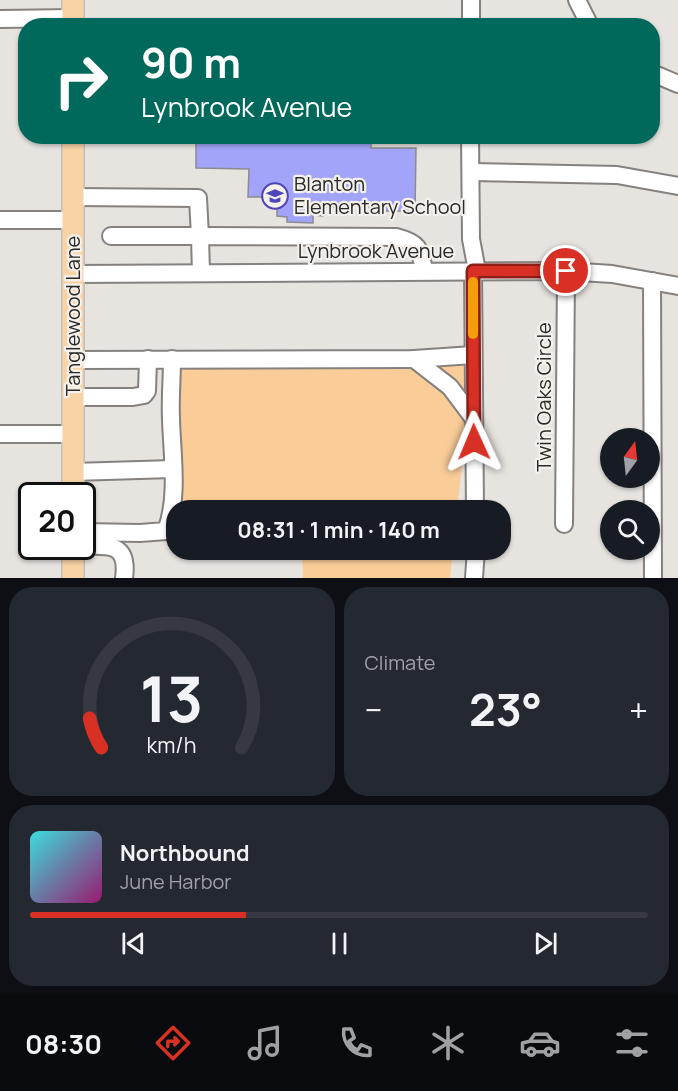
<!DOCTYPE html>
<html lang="en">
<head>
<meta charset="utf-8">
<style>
  :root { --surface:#171b24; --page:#242831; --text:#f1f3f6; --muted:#9ea1a6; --line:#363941; --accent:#d93025 }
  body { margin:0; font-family:Manrope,sans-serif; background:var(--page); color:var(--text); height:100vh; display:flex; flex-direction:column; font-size:22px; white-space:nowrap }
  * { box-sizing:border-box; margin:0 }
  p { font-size:20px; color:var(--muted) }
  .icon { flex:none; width:33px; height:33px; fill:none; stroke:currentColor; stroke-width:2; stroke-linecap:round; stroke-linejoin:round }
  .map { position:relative; height:578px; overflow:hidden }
  .details { display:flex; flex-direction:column; gap:9px; padding:9px; background:#0d0f14; flex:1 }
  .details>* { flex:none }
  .banner { position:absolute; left:18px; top:18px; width:642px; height:126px; border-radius:24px; box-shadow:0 2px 4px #0004; background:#00695c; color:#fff; overflow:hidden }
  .needle { width:39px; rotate:15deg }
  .controls { position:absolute; left:600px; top:428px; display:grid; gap:12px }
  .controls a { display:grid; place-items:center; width:60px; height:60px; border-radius:50%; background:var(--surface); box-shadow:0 2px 4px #0004; font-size:30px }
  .speed { position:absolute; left:18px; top:482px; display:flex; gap:12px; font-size:30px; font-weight:700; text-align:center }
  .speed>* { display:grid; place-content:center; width:78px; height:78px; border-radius:50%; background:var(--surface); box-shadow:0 2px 4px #0004; line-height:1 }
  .speed .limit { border:3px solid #111; border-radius:9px; background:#fff; color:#111 }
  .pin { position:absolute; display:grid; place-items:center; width:51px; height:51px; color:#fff; margin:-26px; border:3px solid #fff; border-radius:50%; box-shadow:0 2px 6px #0007 }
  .me { position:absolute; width:66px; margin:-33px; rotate:359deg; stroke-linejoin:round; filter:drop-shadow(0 0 4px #0008) }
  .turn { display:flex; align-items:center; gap:21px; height:126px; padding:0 24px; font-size:27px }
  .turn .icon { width:78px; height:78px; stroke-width:2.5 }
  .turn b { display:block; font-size:42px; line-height:51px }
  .big { font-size:45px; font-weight:700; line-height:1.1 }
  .details .tile { flex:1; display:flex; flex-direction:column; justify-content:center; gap:9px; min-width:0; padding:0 21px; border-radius:24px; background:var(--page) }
  .details .dial { align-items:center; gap:0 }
  .dial svg { height:156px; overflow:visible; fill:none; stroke:var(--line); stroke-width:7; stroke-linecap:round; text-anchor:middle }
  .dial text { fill:var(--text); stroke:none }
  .song { display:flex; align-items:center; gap:18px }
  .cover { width:72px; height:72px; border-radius:9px; background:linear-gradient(135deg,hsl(180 70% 55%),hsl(320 70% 35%)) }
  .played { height:6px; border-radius:3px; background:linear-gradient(90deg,var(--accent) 35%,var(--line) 35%) }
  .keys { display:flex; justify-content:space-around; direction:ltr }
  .heat { display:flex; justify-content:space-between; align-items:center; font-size:33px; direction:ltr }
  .details .tiles { flex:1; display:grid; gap:9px; grid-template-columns:1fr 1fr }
  .tile:last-child { grid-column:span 2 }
  .trip { position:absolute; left:166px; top:500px; width:345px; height:60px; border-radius:24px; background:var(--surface); box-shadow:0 2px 4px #0004; font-weight:700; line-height:60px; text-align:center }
  .menu { display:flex; height:96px; justify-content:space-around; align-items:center; background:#090b0e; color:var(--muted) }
  .menu .icon { width:42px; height:42px }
  .menu .current { color:var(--accent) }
  .menu b { font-size:27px; color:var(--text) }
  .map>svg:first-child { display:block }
  .green { fill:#facd98 }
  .building { fill:#a1a4f9; stroke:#8b8b90; stroke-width:1.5 }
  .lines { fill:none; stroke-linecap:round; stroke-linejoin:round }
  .minor-casing { stroke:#85817e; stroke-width:20 }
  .major-casing { stroke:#bfbfbe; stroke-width:24 }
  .minor { stroke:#fff; stroke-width:16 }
  .major { stroke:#f7d3a5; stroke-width:21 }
  .route-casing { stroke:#8d1f18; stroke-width:15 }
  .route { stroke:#d93025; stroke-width:10 }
  .slow { stroke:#f59e0b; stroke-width:10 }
  .labels { text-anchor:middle; stroke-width:4.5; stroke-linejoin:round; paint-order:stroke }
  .poi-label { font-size:20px; fill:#2a2927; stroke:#f4f1ec; text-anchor:start }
  .street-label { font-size:20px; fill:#2a2927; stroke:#f4f1ec }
</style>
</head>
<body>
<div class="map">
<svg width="678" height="578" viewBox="0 0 678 578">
  <rect width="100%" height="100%" fill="#e7e3df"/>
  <g class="green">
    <polygon points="174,360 474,360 457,510 177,510 177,532 173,529"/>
    <polygon points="302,549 453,549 450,578 303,578"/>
  </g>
  <polygon class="building" points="196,136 371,136 371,148 416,148 415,211 371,211 368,205 349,205 347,215 333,207 323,207 323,216 313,215 313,223 287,222 287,217 277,216 277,197 248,197 249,169 196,168"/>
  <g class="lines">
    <g class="minor-casing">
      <g id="minor">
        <polyline points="577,0 590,26"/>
        <polyline points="0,19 73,18"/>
        <polyline points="471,26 471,0"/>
        <polyline points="652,73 678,84"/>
        <polyline points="470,136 471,239 477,271"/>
        <polyline points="471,172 617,175 678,186"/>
        <polyline points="73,197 198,198 200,236 111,236"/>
        <polyline points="0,220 73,220"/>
        <polyline points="473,271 475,510"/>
        <path d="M201 273 200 236 396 237C420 243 420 249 424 271"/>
        <polyline points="73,274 566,271 612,274 678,286"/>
        <polyline points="652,281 653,578"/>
        <polyline points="414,359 450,387 474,419"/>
        <polyline points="73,360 414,359 473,355"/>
        <polyline points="73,397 133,397 144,395 147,391 148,359"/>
        <polyline points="0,434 73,434"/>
        <polyline points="73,472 173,469"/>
        <polyline points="564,524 566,271"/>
        <path d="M82 532 140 533 166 531C179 497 172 455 171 419 170 399 172 379 172 359"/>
        <path d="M82 546C109 545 129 543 124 578"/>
        <polyline points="474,578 476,549"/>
      </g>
    </g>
    <g class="major-casing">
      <g id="major">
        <polyline points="73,26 73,0"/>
        <polyline points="73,136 73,495"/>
        <polyline points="73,546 73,578"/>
      </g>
    </g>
    <use href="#minor" class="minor"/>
    <use href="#major" class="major"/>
  </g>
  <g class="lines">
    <g class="route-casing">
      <polyline id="route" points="474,442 473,271 566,271"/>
    </g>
    <use href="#route" class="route"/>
    <polyline class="slow" points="473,282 473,334"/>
  </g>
  <defs>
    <g id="school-ring" transform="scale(1.35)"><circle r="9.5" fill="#f4f1ec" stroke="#5044bb" stroke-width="1.5"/><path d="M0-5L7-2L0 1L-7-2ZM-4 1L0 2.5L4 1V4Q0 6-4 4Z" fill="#5044bb"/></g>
  </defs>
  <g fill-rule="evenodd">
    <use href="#school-ring" x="275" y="196"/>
  </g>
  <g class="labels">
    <g class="poi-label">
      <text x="294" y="191">Blanton<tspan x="294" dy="23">Elementary School</tspan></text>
    </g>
    <g class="street-label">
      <text x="376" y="258">Lynbrook Avenue</text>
      <text transform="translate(73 316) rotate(-90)" y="7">Tanglewood Lane</text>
      <text transform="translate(544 397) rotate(-90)" y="7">Twin Oaks Circle</text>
    </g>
  </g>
</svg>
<div class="controls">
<a><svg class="needle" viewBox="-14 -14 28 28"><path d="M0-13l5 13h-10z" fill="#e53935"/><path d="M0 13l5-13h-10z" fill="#9ea1a6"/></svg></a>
<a><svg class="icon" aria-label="search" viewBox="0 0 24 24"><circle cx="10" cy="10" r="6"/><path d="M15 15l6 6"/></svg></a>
</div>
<div class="speed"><div class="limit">20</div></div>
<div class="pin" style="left:566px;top:271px;background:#d93025"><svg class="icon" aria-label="arrive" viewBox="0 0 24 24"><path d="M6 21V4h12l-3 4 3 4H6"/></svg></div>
<svg class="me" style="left:474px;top:442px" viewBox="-20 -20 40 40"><path d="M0-17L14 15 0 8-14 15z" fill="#d93025" stroke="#fff" stroke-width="4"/></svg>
<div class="trip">08:31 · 1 min · 140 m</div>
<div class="banner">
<div class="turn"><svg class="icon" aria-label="right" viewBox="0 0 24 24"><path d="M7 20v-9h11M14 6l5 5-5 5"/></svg><div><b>90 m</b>Lynbrook Avenue</div></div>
</div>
</div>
<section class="details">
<div class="tiles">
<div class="tile dial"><svg viewBox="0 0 100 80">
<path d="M14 69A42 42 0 1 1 86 69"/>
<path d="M14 69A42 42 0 0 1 8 54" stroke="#d93025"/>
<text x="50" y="56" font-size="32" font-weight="700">13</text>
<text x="50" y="72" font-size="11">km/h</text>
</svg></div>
<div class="tile"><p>Climate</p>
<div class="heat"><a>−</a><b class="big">23°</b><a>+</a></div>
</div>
<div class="tile">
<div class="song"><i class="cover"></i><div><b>Northbound</b><p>June Harbor</p></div></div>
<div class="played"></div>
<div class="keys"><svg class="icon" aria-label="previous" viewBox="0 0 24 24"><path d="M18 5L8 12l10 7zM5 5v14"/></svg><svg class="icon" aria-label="pause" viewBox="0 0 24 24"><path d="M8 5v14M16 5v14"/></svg><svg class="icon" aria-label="next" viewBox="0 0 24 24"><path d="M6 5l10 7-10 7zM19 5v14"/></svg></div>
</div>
</div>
</section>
<nav class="menu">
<b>08:30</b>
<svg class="icon current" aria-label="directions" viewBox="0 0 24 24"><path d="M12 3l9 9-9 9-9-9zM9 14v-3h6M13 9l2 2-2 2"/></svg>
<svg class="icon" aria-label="music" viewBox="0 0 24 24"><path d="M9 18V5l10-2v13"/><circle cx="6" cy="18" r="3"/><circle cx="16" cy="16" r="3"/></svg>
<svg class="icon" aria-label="phone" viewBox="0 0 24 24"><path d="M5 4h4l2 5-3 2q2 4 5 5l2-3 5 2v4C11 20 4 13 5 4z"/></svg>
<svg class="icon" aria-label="climate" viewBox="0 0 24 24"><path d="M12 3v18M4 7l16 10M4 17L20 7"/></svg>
<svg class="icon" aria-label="car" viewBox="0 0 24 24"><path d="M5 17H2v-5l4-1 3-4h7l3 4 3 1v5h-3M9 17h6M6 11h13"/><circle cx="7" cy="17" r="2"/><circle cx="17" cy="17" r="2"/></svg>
<svg class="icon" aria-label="filters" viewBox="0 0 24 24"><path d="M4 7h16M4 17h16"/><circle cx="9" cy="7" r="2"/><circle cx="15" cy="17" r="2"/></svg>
</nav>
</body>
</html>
